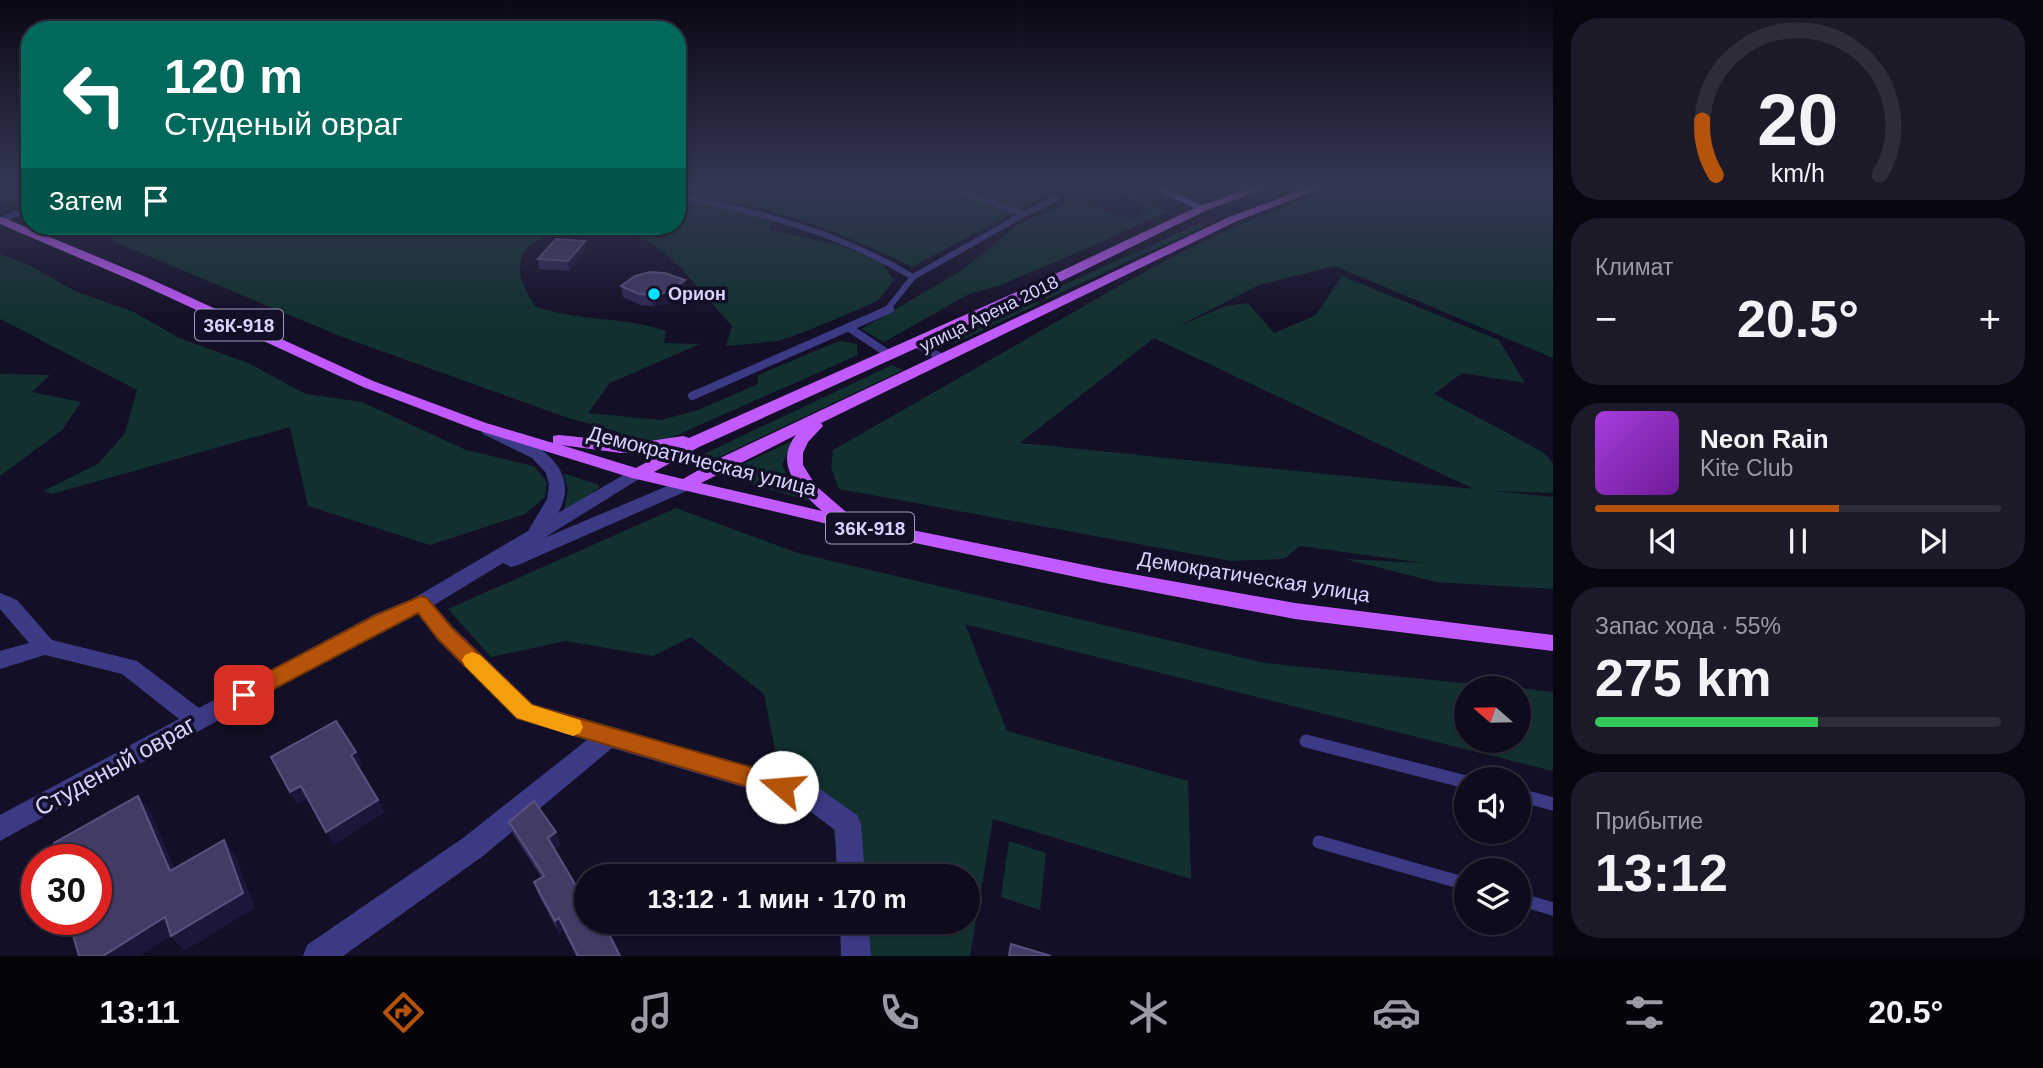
<!DOCTYPE html>
<html lang="ru">
<head>
<meta charset="utf-8">
<style>
  :root { --surface:#0e0b1c; --page:#1c1929; --text:#f1f3f6; --muted:#9b9ba3; --line:#2e2b3b; --accent:#b45309 }
  body { margin:0; font-family:Arial,sans-serif; background:var(--page); color:var(--text); height:100vh; display:flex; flex-direction:column; font-size:26px; white-space:nowrap }
  * { box-sizing:border-box; margin:0 }
  p { font-size:23px; color:var(--muted) }
  .icon { flex:none; width:38px; height:38px; fill:none; stroke:currentColor; stroke-width:2; stroke-linecap:round; stroke-linejoin:round }
  .map { position:relative; flex:1; overflow:hidden }
  .side { display:flex; flex-direction:column; gap:18px; padding:18px; background:#08060f; width:490px }
  .side>* { flex:none }
  .banner { position:absolute; left:21px; top:21px; width:665px; height:214px; border-radius:28px; box-shadow:0 2px 5px #0004,0 0 0 2px var(--line); background:#00695c; color:#fff; overflow:hidden }
  .needle { width:46px; rotate:290deg }
  .buttons { position:absolute; left:1454px; top:676px; display:grid; gap:14px }
  .buttons a { display:grid; place-items:center; width:77px; height:77px; border-radius:50%; background:var(--surface); box-shadow:0 2px 5px #0004,0 0 0 2px var(--line); font-size:35px }
  .speed { position:absolute; left:21px; top:844px; display:flex; gap:14px; font-size:35px; font-weight:700; text-align:center }
  .speed>* { display:grid; place-content:center; width:91px; height:91px; border-radius:50%; background:var(--surface); box-shadow:0 2px 5px #0004,0 0 0 2px var(--line); line-height:1 }
  .speed .limit { border:10px solid #d22; background:#fff; color:#111 }
  .pin { position:absolute; display:grid; place-items:center; width:60px; height:60px; color:#fff; margin:-30px; border-radius:14px; box-shadow:0 4px 10px #0006 }
  .me { position:absolute; width:77px; margin:-38px; rotate:288deg; stroke-linejoin:round; filter:drop-shadow(0 0 5px #0008) }
  .turn { display:flex; align-items:center; gap:24px; height:147px; padding:0 28px; font-size:32px }
  .turn .icon { width:91px; height:91px; stroke-width:2.5 }
  .turn b { display:block; font-size:49px; line-height:60px }
  .then { display:flex; align-items:center; height:66px; padding:0 28px; background:#0003; gap:14px; font-size:26px }
  .big { font-size:52px; font-weight:600; line-height:1.1 }
  .side .widget { flex:1; display:flex; flex-direction:column; justify-content:center; gap:10px; min-width:0; padding:0 24px; border-radius:28px; background:var(--page) }
  .side .dial { align-items:center; gap:0 }
  .dial svg { height:182px; overflow:visible; fill:none; stroke:var(--line); stroke-width:7; stroke-linecap:round; text-anchor:middle }
  .dial text { fill:var(--text); stroke:none }
  .song { display:flex; align-items:center; gap:21px }
  .cover { width:84px; height:84px; border-radius:10px; background:linear-gradient(135deg,hsl(280 70% 55%),hsl(280 70% 35%)) }
  .played { height:7px; border-radius:4px; background:linear-gradient(90deg,var(--accent) 60%,var(--line) 60%) }
  .keys { display:flex; justify-content:space-around; direction:ltr }
  .heat { display:flex; justify-content:space-between; align-items:center; font-size:38px; direction:ltr }
  .charge { height:10px; border-radius:5px; background:linear-gradient(90deg,#34c759 55%,var(--line) 0) }
  .trip { position:absolute; left:574px; top:864px; width:406px; height:70px; border-radius:35px; background:var(--surface); box-shadow:0 2px 5px #0004,0 0 0 2px var(--line); font-weight:600; line-height:70px; text-align:center }
  .tab-bar { display:flex; height:112px; justify-content:space-around; align-items:center; background:#06040b; color:var(--muted) }
  .tab-bar .icon { width:49px; height:49px }
  .tab-bar .on { color:var(--accent) }
  .tab-bar b { font-size:32px; color:var(--text) }
  main { display:flex; flex:1; min-height:0 }
  .map>svg:first-child { display:block }
  .green { fill:#12302f; fill-rule:evenodd }
  .lines { fill:none; stroke-linecap:round; stroke-linejoin:round }
  .service-far2 { stroke:#3d3a85; stroke-width:6 }
  .service-far1 { stroke:#3d3a85; stroke-width:8 }
  .service { stroke:#3d3a85; stroke-width:13 }
  .minor { fill:#3d3a85; fill-rule:evenodd }
  .secondary { fill:#6f6bff; fill-rule:evenodd }
  .primary { fill:#c25bff; fill-rule:evenodd }
  .wall { fill:#312854 }
  .shaded-wall { fill:#1d163a }
  .building { fill:#433a66; stroke:#5a527e; stroke-width:2 }
  .route { fill:#b45309; stroke:#753606; stroke-width:2 }
  .slow { fill:#f59e0b }
  .poi-dot { fill:#00e5ff; stroke:#130f26; stroke-width:2.5 }
  .labels { text-anchor:middle; stroke-width:7; stroke-linejoin:round; paint-order:stroke }
  .far-poi-label { font-size:18px; font-weight:bold; fill:#d9d4ff; stroke:#130f26; text-anchor:start }
  .far-street-label { font-size:18px; fill:#d9d4ff; stroke:#130f26 }
  .shield { fill:#130f26; stroke:#9e99be; stroke-width:2 }
  .shield-label { font-size:19px; font-weight:bold; fill:#d9d4ff }
  .street-label { font-size:21px; fill:#d9d4ff; stroke:#130f26 }
  .near-street-label { font-size:24px; fill:#d9d4ff; stroke:#130f26 }
</style>
</head>
<body>
<main>
<div class="map">
<svg width="1553" height="956" viewBox="0 0 1553 956">
  <rect width="100%" height="100%" fill="#130f26"/>
  <g class="green">
    <polygon points="0,188 30,188 30,204 22,207 0,199"/>
    <path d="M677 188H1035L1049 193 912 267C831 228 768 203 677 195Z"/>
    <polygon points="1115,188 1124,188 1167,211 1093,246 998,286 969,294 884,342 861,329 961,271 1019,224 1075,201 1130,219 1149,209"/>
    <path d="M1346 188H1553V358L1335 266 1259 285 1177 327 1225 306 1248 303 1274 333 1316 315 1342 276 1499 340 1525 383 1462 373 1434 394 1543 452 1553 463V493L1493 491 1553 497V589L1436 582 1345 559 1424 563 1300 546 1284 559 1231 561 839 489 831 468 833 450C910 406 987 362 1063 318 1154 266 1244 213 1346 188ZM1154 338 1474 489 1020 443Z"/>
    <path d="M677 200 754 215 772 222 769 230 839 245 880 261 894 280 878 301 812 329 779 341 726 346 732 326C711 304 677 259 653 244 625 227 522 218 520 267 519 281 528 294 535 306 578 322 624 316 666 331L664 343 700 344 610 383 588 413 661 420 698 410 758 384V375L832 344 841 341 857 344 858 355 657 444 631 442 616 431 568 418 337 335 115 242 108 233 76 226H677Z"/>
    <polygon points="1200,223 1203,227 1047,299 1041,295"/>
    <polygon points="0,254 31,266 75,291 134,312 179,338 248,363 306,394 362,402 466,450 534,466 547,482 545,497 525,514 430,545 308,506 290,427 52,494 43,491 99,463 125,433 137,390 0,319"/>
    <polygon points="1031,300 1040,303 956,343 948,339"/>
    <polygon points="892,365 903,370 713,460 705,459 704,454"/>
    <polygon points="0,374 50,375 32,392 81,402 62,430 0,476"/>
    <polygon points="794,440 782,464 786,474 810,501 720,475"/>
    <polygon points="563,473 599,485 598,489 564,512 568,489"/>
    <polygon points="676,508 798,553 1265,663 1512,688 1466,688 1466,740 1519,740 1519,688 1553,692 1553,771 965,624 1007,731 1188,781 1191,879 993,819 970,956 853,956 848,922 968,922 968,877 841,877 830,811 779,770 764,694 691,637 653,656 566,641 491,657 448,609"/>
    <polygon points="1009,841 1046,853 1040,910 1001,897"/>
  </g>
  <g class="lines">
    <g class="service-far2">
      <path d="M677 197C761 211 839 233 913 277L1024 214 950 188"/>
      <polyline points="1024,214 1056,199"/>
      <polyline points="0,220 30,209"/>
      <polyline points="886,311 913,277"/>
    </g>
    <g class="service-far1">
      <polyline points="851,329 890,355"/>
      <polyline points="915,343 942,358"/>
      <polyline points="692,396 890,309"/>
    </g>
    <g class="service">
      <polyline points="1306,741 1466,782"/>
      <polyline points="1519,795 1553,804"/>
      <polyline points="1319,842 1466,884"/>
      <polyline points="1519,899 1553,909"/>
    </g>
    <g class="minor">
      <path d="M489 426C529 436 585 466 558 513L632 470H644L647 474 544 538 677 482 683 480 692 486 689 490 518 565 511 567 503 563 434 605 453 627 533 704 817 787 857 815 861 824 865 877H837L835 830 800 804 612 748 483 856 343 956H303L307 945 463 838 587 740 517 719 437 639 417 613 389 626 0 841V815L179 719 122 674 45 655 0 669V651L29 643 0 609V593L17 600 52 640 137 661 199 708 375 614 414 598 528 531 547 499 549 485 546 473 532 458 483 434 481 431Z"/>
      <polygon points="840,922 868,922 871,956 841,956"/>
    </g>
    <polygon class="secondary" points="1151,188 1165,188 1208,208 1199,210"/>
    <path class="primary" d="M1252 188H1268L1207 210 1031 296 699 447 654 472 683 479 716 460 1229 217 1307 188H1322L1237 221 821 423 823 426 808 442 803 453V465L816 486 853 518 1104 569 1295 603 1553 635V651L1295 619 1104 583 849 529 632 478 474 429 363 387 138 283 0 224V217L4 218 146 277 373 381 486 423 553 443V436L559 435 637 443 683 436 689 438 1021 290 1199 206ZM796 435C773 464 799 491 822 511L701 483ZM561 445 621 453 669 450 636 468Z"/>
  </g>
  <g class="wall">
    <polygon points="585,241 586,250 569,271 539,269 538,259"/>
    <polygon points="621,286 686,290 669,303 653,306 640,305 623,297"/>
    <polygon points="509,822 556,832 560,845 554,849 586,903 620,956 576,956 563,930 559,933 538,894 534,882 541,877 513,834"/>
  </g>
  <g class="shaded-wall">
    <polygon points="585,241 586,250 569,271 568,261"/>
    <polygon points="685,280 686,290 669,303 653,306 652,295"/>
    <polygon points="356,752 362,765 358,768 351,755"/>
    <polygon points="301,786 308,798 297,805 290,792"/>
    <polygon points="138,796 151,812 182,886 170,871"/>
    <polygon points="378,800 385,812 334,845 326,832"/>
    <polygon points="556,832 560,845 552,850 548,838"/>
    <polygon points="224,840 235,855 255,908 184,951 171,936 140,956 103,956"/>
    <polygon points="559,918 563,930 559,933 555,921"/>
  </g>
  <g class="building">
    <polygon points="556,239 585,241 568,261 538,259"/>
    <polygon points="650,272 665,273 685,280 668,292 652,295 639,294 621,286 635,276"/>
    <polygon points="336,721 356,752 351,755 378,800 326,832 301,786 290,792 271,757"/>
    <polygon points="138,796 170,871 224,840 243,893 171,936 165,917 103,956 79,956 70,925 79,920 78,919 96,919 96,859 60,859 54,843"/>
    <polygon points="534,801 556,832 548,838 586,903 586,922 603,922 620,956 578,956 559,918 555,921 534,882 544,876 509,822"/>
    <polygon points="1011,944 1051,956 1009,956"/>
  </g>
  <linearGradient id="sky" x2="0" y2="1"><stop stop-color="#0a0815"/><stop offset="0.58" stop-color="#333752"/><stop offset="1" stop-color="#333752" stop-opacity="0"/></linearGradient>
  <rect width="1553" height="322" fill="url(#sky)"/>
  <polygon class="route" points="421,596 427,598 452,628 532,705 782,776 790,779 793,787 790,794 782,797 517,718 438,639 418,613 251,701 244,704 236,701 233,695 236,689 376,615"/>
  <polygon class="slow" points="472,652 480,655 532,705 580,720 583,727 580,733 573,736 517,718 465,666 462,660 465,655"/>
  <circle class="poi-dot" cx="654" cy="294" r="7"/>
  <g class="labels">
    <g class="far-poi-label">
      <text x="668" y="300">Орион</text>
    </g>
    <g class="far-street-label">
      <text transform="translate(989 314) rotate(-26)" y="6">улица Арена 2018</text>
    </g>
    <g class="shield">
      <rect x="195" y="309.5" width="88" height="31" rx="5"/>
      <rect x="826" y="512.5" width="88" height="31" rx="5"/>
    </g>
    <g class="shield-label">
      <text x="239" y="332">36К-918</text>
      <text x="870" y="535">36К-918</text>
    </g>
    <g class="street-label">
      <text transform="translate(702 461) rotate(14)" y="7">Демократическая улица</text>
      <text transform="translate(1254 577) rotate(9)" y="7">Демократическая улица</text>
    </g>
    <g class="near-street-label">
      <text transform="translate(115 766) rotate(-29)" y="8">Студеный овраг</text>
    </g>
  </g>
</svg>
<div class="buttons">
<a><svg class="needle" viewBox="-14 -14 28 28"><path d="M0-13l5 13h-10z" fill="#e53935"/><path d="M0 13l5-13h-10z" fill="#9b9ba3"/></svg></a>
<a><svg class="icon" aria-label="sound" viewBox="0 0 24 24"><path d="M4 9h4l5-4v14l-5-4H4zM17 9q2 3 0 6"/></svg></a>
<a><svg class="icon" aria-label="layers" viewBox="0 0 24 24"><path d="M12 4l9 5-9 5-9-5zM3 14l9 5 9-5"/></svg></a>
</div>
<div class="speed"><div class="limit">30</div></div>
<div class="pin" style="left:244px;top:695px;background:#d93025"><svg class="icon" aria-label="arrive" viewBox="0 0 24 24"><path d="M6 21V4h12l-3 4 3 4H6"/></svg></div>
<svg class="me" style="left:782px;top:787px" viewBox="-20 -20 40 40"><circle r="19" fill="#fff"/><path d="M0-13L10 11 0 6-10 11z" fill="#b45309"/></svg>
<div class="trip">13:12 · 1 мин · 170 m</div>
<div class="banner">
<div class="turn"><svg class="icon" aria-label="left" viewBox="0 0 24 24"><path d="M17 20v-9H6M10 6l-5 5 5 5"/></svg><div><b>120 m</b>Студеный овраг</div></div>
<div class="then">Затем<svg class="icon" aria-label="arrive" viewBox="0 0 24 24"><path d="M6 21V4h12l-3 4 3 4H6"/></svg></div>
</div>
</div>
<section class="side">
<div class="widget dial"><svg viewBox="0 0 100 80">
<path d="M14 69A42 42 0 1 1 86 69"/>
<path d="M14 69A42 42 0 0 1 8 45" stroke="#b45309"/>
<text x="50" y="56" font-size="32" font-weight="700">20</text>
<text x="50" y="72" font-size="11">km/h</text>
</svg></div>
<div class="widget"><p>Климат</p>
<div class="heat"><a>−</a><b class="big">20.5°</b><a>+</a></div>
</div>
<div class="widget">
<div class="song"><i class="cover"></i><div><b>Neon Rain</b><p>Kite Club</p></div></div>
<div class="played"></div>
<div class="keys"><svg class="icon" aria-label="previous" viewBox="0 0 24 24"><path d="M18 5L8 12l10 7zM5 5v14"/></svg><svg class="icon" aria-label="pause" viewBox="0 0 24 24"><path d="M8 5v14M16 5v14"/></svg><svg class="icon" aria-label="next" viewBox="0 0 24 24"><path d="M6 5l10 7-10 7zM19 5v14"/></svg></div>
</div>
<div class="widget"><p>Запас хода · 55%</p><b class="big">275 km</b><div class="charge"></div></div>
<div class="widget"><p>Прибытие</p><b class="big">13:12</b></div>
</section>
</main>
<nav class="tab-bar">
<b>13:11</b>
<svg class="icon on" aria-label="directions" viewBox="0 0 24 24"><path d="M12 3l9 9-9 9-9-9zM9 14v-3h6M13 9l2 2-2 2"/></svg>
<svg class="icon" aria-label="music" viewBox="0 0 24 24"><path d="M9 18V5l10-2v13"/><circle cx="6" cy="18" r="3"/><circle cx="16" cy="16" r="3"/></svg>
<svg class="icon" aria-label="phone" viewBox="0 0 24 24"><path d="M5 4h4l2 5-3 2q2 4 5 5l2-3 5 2v4C11 20 4 13 5 4z"/></svg>
<svg class="icon" aria-label="climate" viewBox="0 0 24 24"><path d="M12 3v18M4 7l16 10M4 17L20 7"/></svg>
<svg class="icon" aria-label="car" viewBox="0 0 24 24"><path d="M5 17H2v-5l4-1 3-4h7l3 4 3 1v5h-3M9 17h6M6 11h13"/><circle cx="7" cy="17" r="2"/><circle cx="17" cy="17" r="2"/></svg>
<svg class="icon" aria-label="filters" viewBox="0 0 24 24"><path d="M4 7h16M4 17h16"/><circle cx="9" cy="7" r="2"/><circle cx="15" cy="17" r="2"/></svg>
<b>20.5°</b>
</nav>
</body>
</html>
